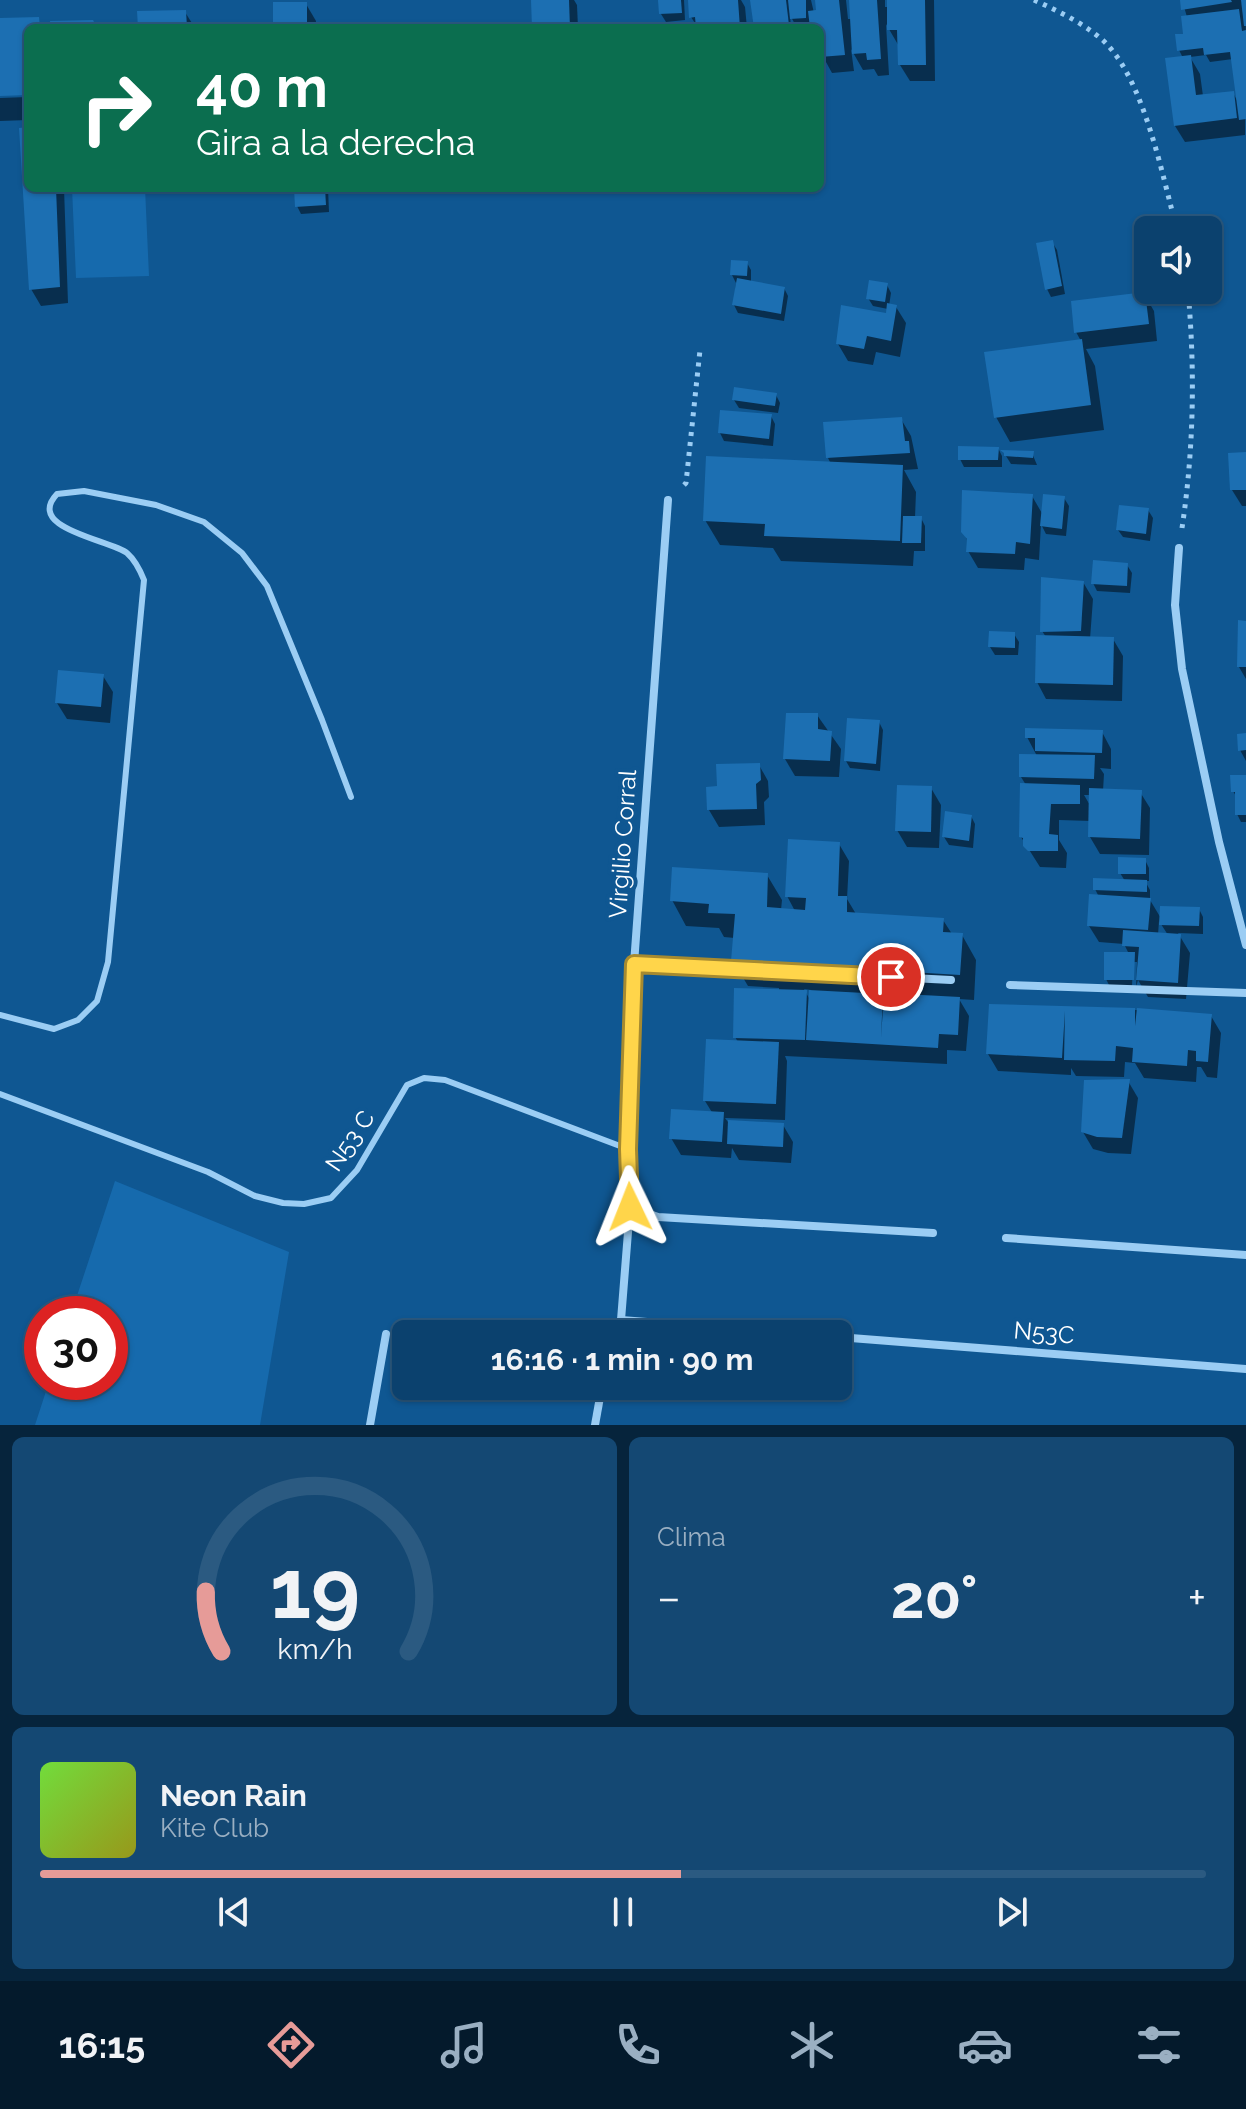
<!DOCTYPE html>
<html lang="es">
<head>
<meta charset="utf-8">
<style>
  :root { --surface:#0b416e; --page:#144873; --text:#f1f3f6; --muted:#9aafc2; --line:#2b5a81; --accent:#e69b98 }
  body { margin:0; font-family:Raleway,sans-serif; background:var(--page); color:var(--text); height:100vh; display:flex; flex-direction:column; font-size:30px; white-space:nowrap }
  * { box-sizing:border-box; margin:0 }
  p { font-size:26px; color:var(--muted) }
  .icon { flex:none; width:44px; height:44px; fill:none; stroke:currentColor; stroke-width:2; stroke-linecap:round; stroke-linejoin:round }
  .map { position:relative; height:1425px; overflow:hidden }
  .details { display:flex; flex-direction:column; gap:12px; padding:12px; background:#06243c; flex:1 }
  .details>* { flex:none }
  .banner { position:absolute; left:24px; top:24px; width:800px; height:168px; border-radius:12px; box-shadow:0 2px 6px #0004,0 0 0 2px var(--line); background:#0b6e4f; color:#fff; overflow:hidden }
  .tools { position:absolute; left:1134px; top:216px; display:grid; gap:16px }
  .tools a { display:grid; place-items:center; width:88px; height:88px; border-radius:12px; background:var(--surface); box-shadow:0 2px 6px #0004,0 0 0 2px var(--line); font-size:40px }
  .speed { position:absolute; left:24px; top:1296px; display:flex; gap:16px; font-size:40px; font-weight:700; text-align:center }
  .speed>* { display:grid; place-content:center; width:104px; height:104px; border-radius:50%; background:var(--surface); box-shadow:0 2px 6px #0004,0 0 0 2px var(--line); line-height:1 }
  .speed .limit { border:12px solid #d22; background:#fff; color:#111 }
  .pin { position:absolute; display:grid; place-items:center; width:68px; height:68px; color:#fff; margin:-34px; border:4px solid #fff; border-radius:50%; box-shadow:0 2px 8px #0007 }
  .me { position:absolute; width:88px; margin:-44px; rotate:358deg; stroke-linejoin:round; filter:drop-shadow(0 0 6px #0008) }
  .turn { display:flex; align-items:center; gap:28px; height:168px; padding:0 40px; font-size:36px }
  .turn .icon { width:104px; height:104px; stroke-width:2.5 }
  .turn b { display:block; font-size:56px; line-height:68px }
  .big { font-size:60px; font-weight:700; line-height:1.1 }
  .details .widget { flex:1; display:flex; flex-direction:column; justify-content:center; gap:12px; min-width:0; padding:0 28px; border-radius:12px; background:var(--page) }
  .details .dial { align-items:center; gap:0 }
  .dial svg { height:208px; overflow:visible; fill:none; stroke:var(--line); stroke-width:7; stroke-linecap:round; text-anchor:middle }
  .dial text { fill:var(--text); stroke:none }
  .song { display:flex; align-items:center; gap:24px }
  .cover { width:96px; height:96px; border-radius:12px; background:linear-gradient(135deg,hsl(100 70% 55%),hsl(60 70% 35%)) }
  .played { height:8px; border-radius:4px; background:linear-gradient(90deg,var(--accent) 55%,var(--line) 55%) }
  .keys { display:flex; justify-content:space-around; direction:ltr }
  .heat { display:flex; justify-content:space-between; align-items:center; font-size:44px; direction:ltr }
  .details .tiles { flex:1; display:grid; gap:12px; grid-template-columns:1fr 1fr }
  .widget:last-child { grid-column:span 2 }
  .trip { position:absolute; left:392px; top:1320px; width:460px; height:80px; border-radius:12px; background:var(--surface); box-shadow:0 2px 6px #0004,0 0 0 2px var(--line); font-weight:700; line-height:80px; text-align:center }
  .tab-bar { display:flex; height:128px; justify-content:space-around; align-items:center; background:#041a2c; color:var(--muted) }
  .tab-bar .icon { width:56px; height:56px }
  .tab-bar .active { color:var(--accent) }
  .tab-bar b { font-size:36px; color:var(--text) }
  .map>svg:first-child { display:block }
  .green { fill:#166aad }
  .shadow { fill:#0007; fill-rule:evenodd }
  .building { fill:#1c6fb2 }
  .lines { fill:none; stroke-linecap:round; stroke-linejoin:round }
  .path { stroke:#9bcdf4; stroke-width:5; stroke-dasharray:4 6; stroke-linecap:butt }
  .service { stroke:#9bcdf4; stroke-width:6 }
  .minor { stroke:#9bcdf4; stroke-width:8 }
  .route-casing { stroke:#a68a30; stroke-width:20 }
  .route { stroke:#ffd54a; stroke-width:14 }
  .labels { text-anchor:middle; stroke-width:8; stroke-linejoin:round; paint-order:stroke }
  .street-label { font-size:24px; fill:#fff; stroke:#0f5792 }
</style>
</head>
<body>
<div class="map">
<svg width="1246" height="1425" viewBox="0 0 1246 1425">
  <rect width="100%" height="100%" fill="#0f5792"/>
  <g class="green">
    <polygon points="72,188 145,188 149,276 76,278"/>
    <polygon points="115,1181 289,1252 260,1425 35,1425 49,1382 110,1382 110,1314 71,1314"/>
  </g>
  <g class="shadow">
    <polygon points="533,0 574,0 577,5 578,28 534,28"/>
    <polygon points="660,0 684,0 685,20 666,22 661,14"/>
    <polygon points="690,0 741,0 745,7 747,28 698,28 691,17"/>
    <polygon points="752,0 811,0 814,13 818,12 817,0 846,0 848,19 852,19 851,0 885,0 885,7 889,7 889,0 934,0 935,81 910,81 900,65 900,48 886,24 889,75 878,76 874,69 863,70 851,49 854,71 832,73 820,51 820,28 797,28 790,15 791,28 756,28"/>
    <path d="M1182 0H1246L1245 135 1185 142 1175 126 1183 58 1179 50 1185 35 1187 17ZM1206 55 1210 62 1233 59 1239 104 1233 93 1203 96 1200 74 1190 57Z"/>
    <polygon points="306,4 316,21 315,28 275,28"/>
    <polygon points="185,12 195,28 140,28"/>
    <polygon points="28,97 28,120 0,121 0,98"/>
    <polygon points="28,129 28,188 64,188 68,303 41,306 31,289 22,130"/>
    <polygon points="296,188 328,188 329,212 301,214 297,206"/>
    <polygon points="1052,242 1057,250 1065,294 1051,297 1047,289"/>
    <polygon points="747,263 751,270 751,283 784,288 788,296 784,321 738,313 734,305 736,283 732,275"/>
    <polygon points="887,285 891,293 889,306 896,307 906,323 900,357 876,352 873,365 848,361 838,344 887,315 888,309 873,306 868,298"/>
    <polygon points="1144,294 1154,311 1157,341 1086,349 1095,366 1104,430 1010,442 996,417 1081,341 1076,332"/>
    <polygon points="776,395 780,403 778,413 739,408 734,400"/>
    <polygon points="771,416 775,424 773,446 724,441 720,433"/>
    <polygon points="901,419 911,436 918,469 904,470 916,492 915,518 921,518 925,526 925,551 914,551 913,566 781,561 773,548 720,545 705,520 831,464 828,458"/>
    <polygon points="998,448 1002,456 1002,467 964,467 960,459"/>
    <polygon points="1032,453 1037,465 1011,464 1006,456"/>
    <polygon points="1246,454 1246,506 1242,506 1232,490"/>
    <polygon points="1032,496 1043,515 1064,498 1069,506 1066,536 1046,534 1041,524 1039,560 1025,558 1024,570 978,568 968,551 969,543 963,532"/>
    <polygon points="1148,510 1153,518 1150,541 1123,537 1118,530"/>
    <polygon points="1127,565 1132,573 1130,593 1097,591 1093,583"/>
    <polygon points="1083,582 1093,599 1090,639 1113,639 1123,656 1122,701 1046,699 1037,682 1046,637 1042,631"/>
    <polygon points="1246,623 1246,679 1239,667"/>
    <polygon points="1014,634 1019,642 1018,655 995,655 990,647"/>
    <polygon points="103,676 113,692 110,723 67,719 57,703"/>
    <polygon points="817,715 841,749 839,777 795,776 785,759"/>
    <polygon points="879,722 883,730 880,771 850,768 846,761"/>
    <path d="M1102 732 1111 749V769L1100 768 1104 774 1103 791 1140 792 1150 808 1149 855 1100 854 1090 837 1091 821 1059 820V840L1067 853 1066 868 1040 867 1021 837 1026 785 1021 777 1037 756 1027 737ZM1084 795H1091V807Z"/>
    <polygon points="1246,735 1246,761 1240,750"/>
    <polygon points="759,765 768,781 769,797 764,802 765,825 719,827 709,810 719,788"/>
    <polygon points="1246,777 1246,822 1241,822 1237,814 1237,798 1233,791"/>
    <polygon points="931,788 941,805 939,848 907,847 897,830"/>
    <polygon points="971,816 975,824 973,848 949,845 944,837"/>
    <path d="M839 844 849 861 847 899 856 914 943 920 952 934 962 935 976 960 974 1000 959 999 969 1016 966 1051 947 1050V1064L785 1056 787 1061 785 1120 725 1118 728 1122 783 1125 793 1142 791 1163 739 1160 732 1148 731 1158 681 1155 671 1138 713 1114 705 1101 738 1042 735 1037 779 992V988L748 986 733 961 735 938 724 937 719 928 686 926 672 900 767 875 782 900 781 910 795 911 787 896ZM804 989 811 990 810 1000Z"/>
    <path d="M1145 860 1149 868V881H1145L1150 890V900L1162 920 1199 909 1203 917V934L1178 933 1190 953 1186 999 1148 997 1138 980 1136 987 1137 962H1133L1132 987H1110L1106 979 1129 954 1124 944 1099 942 1089 926 1099 897 1095 889 1125 881 1120 873ZM1159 921 1168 935H1158Z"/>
    <polygon points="991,1006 1135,1010 1211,1016 1221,1033 1217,1078 1207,1077 1201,1067 1197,1067 1196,1082 1144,1078 1135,1063 1125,1062 1124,1077 1076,1076 1071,1068 1071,1075 998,1071 988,1054"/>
    <polygon points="1128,1081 1138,1098 1131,1154 1108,1153 1093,1149 1083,1132"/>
  </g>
  <g class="building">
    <polygon points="531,0 569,0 570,28 532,28"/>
    <polygon points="658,0 681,0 682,13 659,14"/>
    <polygon points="688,0 738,0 740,28 696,28 695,17 689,18"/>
    <polygon points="750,0 786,0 789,25 754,28"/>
    <polygon points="788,0 806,0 806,18 790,19"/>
    <polygon points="815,0 839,0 845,55 820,57 820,28 810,28 808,11 816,10"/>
    <polygon points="849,0 877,0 881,59 867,60 866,53 852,54"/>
    <polygon points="887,0 925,0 926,65 898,65 897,30 887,30"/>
    <polygon points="1180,0 1231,0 1232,2 1181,10"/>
    <polygon points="1241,0 1246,0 1246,26 1244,26"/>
    <rect x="273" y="2" width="34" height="26"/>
    <polygon points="1239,9 1242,31 1246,30 1246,119 1239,120 1230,52 1204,55 1203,48 1177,51 1175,34 1183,34 1181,16"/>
    <polygon points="186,10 187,28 138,28 137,11"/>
    <polygon points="39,17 40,28 28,28 28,95 0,96 0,18"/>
    <polygon points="93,20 97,28 51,28 50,21"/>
    <rect x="331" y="25" width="59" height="3"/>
    <polygon points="1191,55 1196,95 1234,91 1237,118 1174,126 1165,58"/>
    <polygon points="28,127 28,188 56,188 60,287 29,290 19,128"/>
    <polygon points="294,188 325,188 326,205 295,207"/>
    <polygon points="1053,240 1062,286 1045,290 1036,243"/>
    <polygon points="731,260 748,261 747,276 730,275"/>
    <polygon points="737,278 785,287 781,314 732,305"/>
    <polygon points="869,280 888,283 885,302 866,299"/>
    <polygon points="1145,292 1149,324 1074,333 1071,301"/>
    <polygon points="887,303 897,305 891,341 867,336 864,349 836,344 841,305 886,313"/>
    <polygon points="1082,339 1091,405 994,418 984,352"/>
    <polygon points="734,387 777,393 775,406 732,400"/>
    <polygon points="720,410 772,414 769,439 718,433"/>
    <polygon points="902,417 905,441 909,441 910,453 826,458 823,422"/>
    <polygon points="958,446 999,447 998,460 958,460"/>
    <polygon points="1000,450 1034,451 1033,458 1004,456 1004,453"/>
    <polygon points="1246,452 1246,490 1230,490 1228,453"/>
    <polygon points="706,456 903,465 900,541 764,536 765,524 703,521"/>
    <polygon points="962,490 1033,494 1030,544 1016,542 1015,554 966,552 967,539 961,532"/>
    <polygon points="1043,494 1065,496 1062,529 1040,526"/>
    <polygon points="1119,505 1149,508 1146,534 1116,530"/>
    <polygon points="903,516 922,516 921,543 902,543"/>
    <polygon points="1093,560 1128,563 1127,586 1091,584"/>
    <polygon points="1041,577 1084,581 1081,631 1040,632"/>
    <polygon points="1238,620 1246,621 1246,667 1237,667"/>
    <polygon points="989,631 1015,632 1015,648 988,647"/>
    <polygon points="1036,635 1114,637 1113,685 1035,683"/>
    <polygon points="58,670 104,674 101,707 55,703"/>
    <polygon points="786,713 818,713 818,729 832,731 830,761 783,759"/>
    <polygon points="847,718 880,720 876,764 844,761"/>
    <polygon points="1025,728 1103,730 1102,753 1035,751 1035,738 1025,738"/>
    <polygon points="1246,733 1246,750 1238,751 1237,734"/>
    <polygon points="1019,754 1095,755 1094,779 1019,777"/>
    <polygon points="760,763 761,780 756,784 757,809 707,810 706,787 717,786 716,764"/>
    <polygon points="1230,775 1246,775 1246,815 1235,815 1235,792 1231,792"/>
    <polygon points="1020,783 1080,785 1080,804 1051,804 1049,834 1058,835 1058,851 1028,851 1023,846 1023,838 1019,837"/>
    <polygon points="897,785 932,786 931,832 895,831"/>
    <polygon points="1089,788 1142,790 1140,839 1088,837"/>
    <polygon points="945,811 972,815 969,841 942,837"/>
    <polygon points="788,839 840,842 838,896 847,896 847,912 944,918 943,932 963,933 960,975 731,961 735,914 708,913 709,904 670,901 672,867 768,873 767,907 805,910 806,898 785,897"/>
    <polygon points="1118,857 1146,858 1146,874 1118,874"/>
    <polygon points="1093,878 1147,880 1147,892 1093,890"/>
    <polygon points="1089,894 1151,898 1148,930 1087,926"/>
    <polygon points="1160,906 1200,907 1199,926 1159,925"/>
    <polygon points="1123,930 1181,934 1178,983 1136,980 1139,947 1122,946"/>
    <polygon points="1104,952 1135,952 1134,980 1104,980"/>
    <polygon points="734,988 807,990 805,1040 733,1038"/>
    <polygon points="809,990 883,994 881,1038 884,993 960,997 958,1035 939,1034 938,1048 806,1040"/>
    <polygon points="989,1004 1135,1008 1135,1026 1137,1008 1212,1014 1208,1062 1196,1061 1196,1051 1188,1050 1187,1066 1132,1062 1133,1048 1116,1046 1115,1061 1064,1060 1065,1011 1062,1058 986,1054"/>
    <polygon points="706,1039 779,1042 776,1104 703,1101"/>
    <polygon points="1130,1079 1122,1138 1097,1137 1081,1132 1084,1080"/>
    <polygon points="671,1109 724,1112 722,1142 669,1139"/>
    <polygon points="728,1120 784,1123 783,1147 727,1144"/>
  </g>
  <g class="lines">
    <g class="path">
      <path d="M1034 0C1056 10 1079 21 1099 37 1143 72 1162 175 1177 230"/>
      <polyline points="684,485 686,483 700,350"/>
      <path d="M1182 528C1194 448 1195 370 1188 290"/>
    </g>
    <g class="service">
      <path d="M0 1015 54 1029 78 1020 97 1001 108 962 144 580C140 570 135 560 127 553 111 540 24 529 57 494L84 491 156 505 204 522 242 553 267 586 322 720 351 797"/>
      <polyline points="0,1094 208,1172 255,1196 283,1203 304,1204 331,1198 357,1170 407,1085 424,1078 445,1080 628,1149"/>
    </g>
    <g class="minor">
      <polyline points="1179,548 1175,605 1182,669 1219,842 1246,945"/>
      <polyline points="634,964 951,980"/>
      <polyline points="1010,985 1246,993"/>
      <polyline points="630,1207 658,1217 933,1233"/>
      <polyline points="1006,1238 1246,1255"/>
      <polyline points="621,1320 802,1334"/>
      <polyline points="616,1334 621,1320 630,1207 628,1149 634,964 668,500"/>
      <polyline points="838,1337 1246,1369"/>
      <polyline points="370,1425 386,1334"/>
      <polyline points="595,1425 602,1386"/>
    </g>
  </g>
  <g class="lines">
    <g class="route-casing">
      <polyline id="route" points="630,1207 628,1149 634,964 891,977"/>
    </g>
    <use href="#route" class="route"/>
  </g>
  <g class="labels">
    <g class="street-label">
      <text transform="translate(623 844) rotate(-86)" y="8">Virgilio Corral</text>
      <text transform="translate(350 1141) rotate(-56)" y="8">N53 C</text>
      <text transform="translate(1044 1333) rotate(5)" y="8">N53C</text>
    </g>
  </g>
</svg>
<div class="tools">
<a><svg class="icon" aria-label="sound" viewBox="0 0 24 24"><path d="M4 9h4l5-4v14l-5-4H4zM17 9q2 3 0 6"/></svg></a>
</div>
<div class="speed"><div class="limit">30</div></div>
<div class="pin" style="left:891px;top:977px;background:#d93025"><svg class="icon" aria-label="arrive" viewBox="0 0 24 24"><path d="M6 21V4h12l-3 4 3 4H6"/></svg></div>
<svg class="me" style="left:630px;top:1207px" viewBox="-20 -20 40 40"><path d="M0-17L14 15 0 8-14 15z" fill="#ffd54a" stroke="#fff" stroke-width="4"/></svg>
<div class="trip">16:16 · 1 min · 90 m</div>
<div class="banner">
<div class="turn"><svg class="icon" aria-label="right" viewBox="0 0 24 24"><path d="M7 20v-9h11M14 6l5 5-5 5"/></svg><div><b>40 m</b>Gira a la derecha</div></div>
</div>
</div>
<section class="details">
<div class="tiles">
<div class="widget dial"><svg viewBox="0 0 100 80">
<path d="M14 69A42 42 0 1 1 86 69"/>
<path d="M14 69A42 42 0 0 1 8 46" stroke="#e69b98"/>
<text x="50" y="56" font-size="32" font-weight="700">19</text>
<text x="50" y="72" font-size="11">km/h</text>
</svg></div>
<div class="widget"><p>Clima</p>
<div class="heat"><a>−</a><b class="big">20°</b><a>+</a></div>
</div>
<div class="widget">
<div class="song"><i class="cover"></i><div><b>Neon Rain</b><p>Kite Club</p></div></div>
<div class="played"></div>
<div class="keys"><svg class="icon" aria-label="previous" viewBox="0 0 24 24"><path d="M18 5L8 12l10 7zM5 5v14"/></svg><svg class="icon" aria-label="pause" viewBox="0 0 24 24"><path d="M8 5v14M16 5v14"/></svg><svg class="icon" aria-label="next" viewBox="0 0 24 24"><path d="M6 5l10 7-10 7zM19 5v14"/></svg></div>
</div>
</div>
</section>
<nav class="tab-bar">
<b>16:15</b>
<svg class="icon active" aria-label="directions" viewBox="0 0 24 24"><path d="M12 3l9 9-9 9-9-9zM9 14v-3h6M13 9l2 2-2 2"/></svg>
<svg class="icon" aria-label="music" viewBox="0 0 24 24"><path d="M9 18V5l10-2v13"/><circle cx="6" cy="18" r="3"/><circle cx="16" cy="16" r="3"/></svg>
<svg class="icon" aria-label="phone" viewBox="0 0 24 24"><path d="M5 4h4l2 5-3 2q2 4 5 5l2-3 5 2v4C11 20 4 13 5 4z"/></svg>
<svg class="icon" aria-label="climate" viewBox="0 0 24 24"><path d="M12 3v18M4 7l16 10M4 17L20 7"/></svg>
<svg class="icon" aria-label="car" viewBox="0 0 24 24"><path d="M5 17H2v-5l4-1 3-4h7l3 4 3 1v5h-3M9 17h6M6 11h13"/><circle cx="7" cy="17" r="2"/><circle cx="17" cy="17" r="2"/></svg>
<svg class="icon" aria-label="filters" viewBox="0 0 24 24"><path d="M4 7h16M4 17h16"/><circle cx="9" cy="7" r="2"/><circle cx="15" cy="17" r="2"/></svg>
</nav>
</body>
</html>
